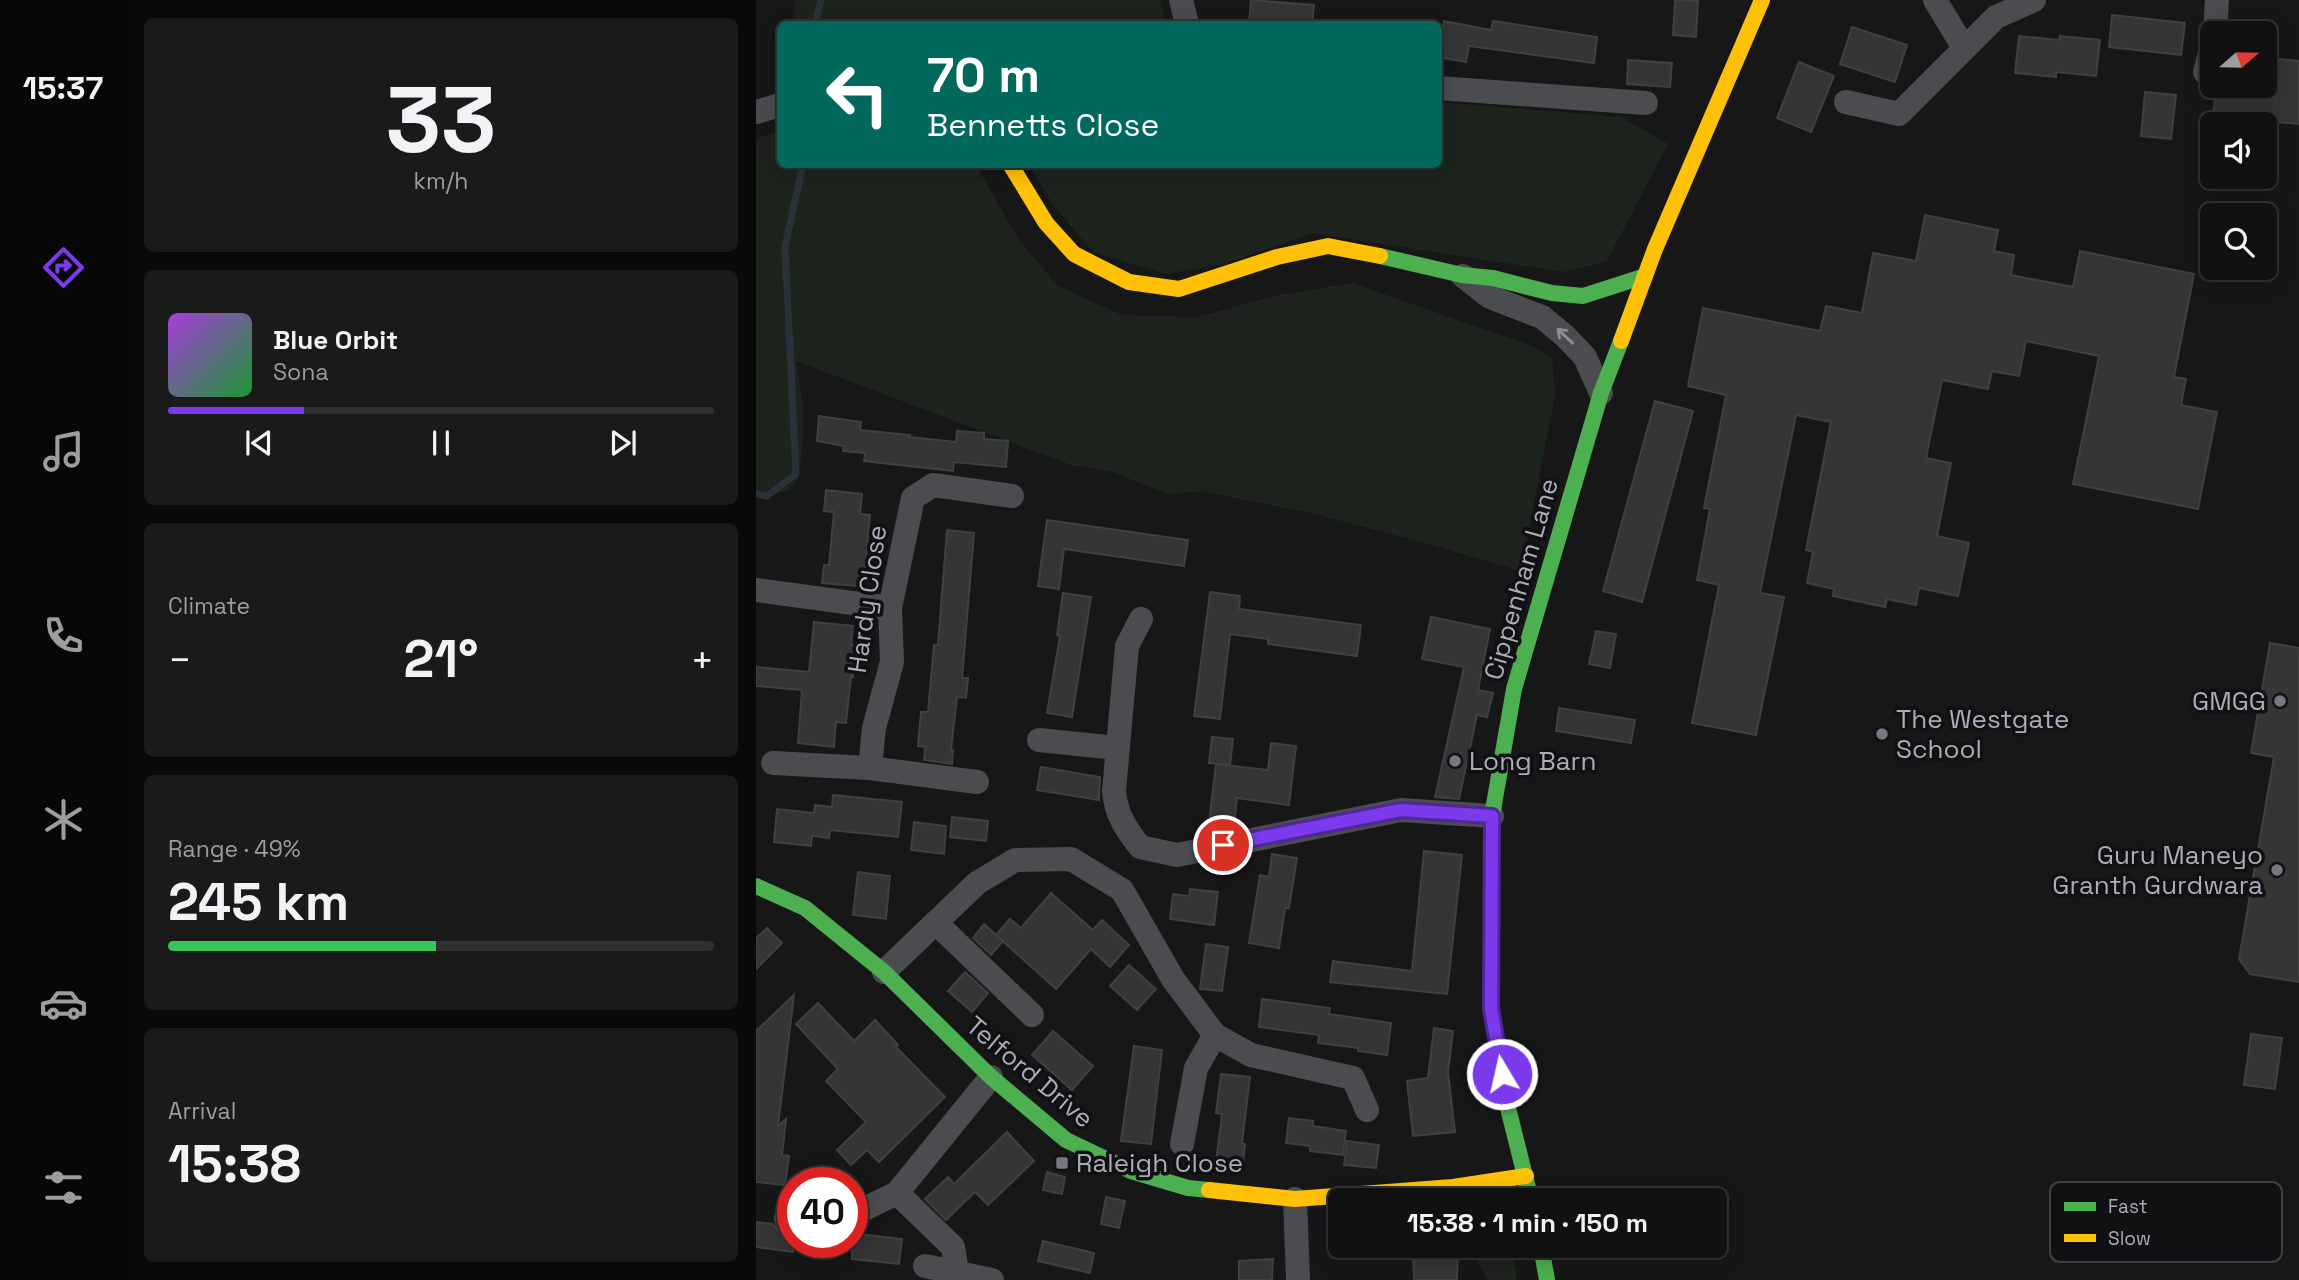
<!DOCTYPE html>
<html lang="en">
<head>
<meta charset="utf-8">
<style>
  :root { --surface:#111; --page:#1a1a1a; --text:#f1f3f6; --muted:#9c9d9f; --line:#303131; --accent:#7c3aed }
  body { margin:0; font-family:"Space Grotesk",sans-serif; background:var(--page); color:var(--text); height:100vh; display:flex; flex-direction:column; font-size:26px; white-space:nowrap }
  * { box-sizing:border-box; margin:0 }
  p { font-size:23px; color:var(--muted) }
  .icon { flex:none; width:38px; height:38px; fill:none; stroke:currentColor; stroke-width:2; stroke-linecap:round; stroke-linejoin:round }
  .map { position:relative; flex:1; overflow:hidden }
  .details { display:flex; flex-direction:column; gap:18px; padding:18px; background:#090909; width:630px }
  .details>* { flex:none }
  .banner { position:absolute; left:21px; top:21px; width:665px; height:147px; border-radius:10px; box-shadow:0 4px 18px #0003,0 0 0 2px var(--line); background:#00695c; color:#fff; overflow:hidden }
  .needle { width:46px; rotate:70deg }
  .buttons { position:absolute; left:1444px; top:21px; display:grid; gap:14px }
  .buttons a { display:grid; place-items:center; width:77px; height:77px; border-radius:10px; background:var(--surface); box-shadow:0 4px 18px #0003,0 0 0 2px var(--line); font-size:35px }
  .speed { position:absolute; left:21px; top:1167px; display:flex; gap:14px; font-size:35px; font-weight:700; text-align:center }
  .speed>* { display:grid; place-content:center; width:91px; height:91px; border-radius:50%; background:var(--surface); box-shadow:0 4px 18px #0003,0 0 0 2px var(--line); line-height:1 }
  .speed .limit { border:10px solid #d22; background:#fff; color:#111 }
  .pin { position:absolute; display:grid; place-items:center; width:60px; height:60px; color:#fff; margin:-30px; border:4px solid #fff; border-radius:50%; box-shadow:0 2px 7px #0007 }
  .me { position:absolute; width:77px; margin:-38px; rotate:351deg; stroke-linejoin:round; filter:drop-shadow(0 0 5px #0008) }
  .turn { display:flex; align-items:center; gap:24px; height:147px; padding:0 35px; font-size:32px }
  .turn .icon { width:91px; height:91px; stroke-width:2.5 }
  .turn b { display:block; font-size:49px; line-height:60px }
  .big { font-size:52px; font-weight:700; line-height:1.1 }
  .details .card { flex:1; display:flex; flex-direction:column; justify-content:center; gap:10px; min-width:0; padding:0 24px; border-radius:10px; background:var(--page) }
  .details .dial { align-items:center; gap:0 }
  .dial b { font-size:91px; line-height:1 }
  .song { display:flex; align-items:center; gap:21px }
  .cover { width:84px; height:84px; border-radius:10px; background:linear-gradient(135deg,hsl(280 70% 55%),hsl(130 70% 35%)) }
  .played { height:7px; border-radius:4px; background:linear-gradient(90deg,var(--accent) 25%,var(--line) 25%) }
  .keys { display:flex; justify-content:space-around; direction:ltr }
  .heat { display:flex; justify-content:space-between; align-items:center; font-size:38px; direction:ltr }
  .charge { height:10px; border-radius:5px; background:linear-gradient(90deg,#34c759 49%,var(--line) 0) }
  .trip { position:absolute; left:572px; top:1188px; width:399px; height:70px; border-radius:10px; background:var(--surface); box-shadow:0 4px 18px #0003,0 0 0 2px var(--line); font-weight:700; line-height:70px; text-align:center }
  main { display:flex; flex:1; min-height:0 }
  .dock { display:flex; flex-direction:column; width:126px; justify-content:space-around; align-items:center; background:#070707; color:var(--muted) }
  .dock .icon { width:49px; height:49px }
  .dock .active { color:var(--accent) }
  .dock b { font-size:32px; color:var(--text) }
  .map>svg:first-child { display:block }
  .green { fill:#1d241e }
  .lines { fill:none; stroke-linecap:round; stroke-linejoin:round }
  .stream { stroke:#2a3239; stroke-width:7 }
  .building { fill:#353536; stroke:#3f4043; stroke-width:2 }
  .street { stroke:#4b4c50; stroke-width:24 }
  .fast { stroke:#4caf50; stroke-width:16 }
  .slow { stroke:#ffc107; stroke-width:16 }
  .oneway { stroke:#8c9099 }
  .route-casing { stroke:#51269a; stroke-width:18 }
  .route { stroke:#7c3aed; stroke-width:12 }
  .poi-dot { fill:#757880; stroke:#111113; stroke-width:2.5 }
  .labels { text-anchor:middle; stroke-width:7; stroke-linejoin:round; paint-order:stroke }
  .street-label { font-size:26px; fill:#a8adb8; stroke:#111113 }
  .poi-label { font-size:26px; fill:#a8adb8; stroke:#111113; text-anchor:start }
  .key { fill:#111113; stroke:#3e4045; stroke-width:2 }
  .key-label { font-size:19px; fill:#a8adb8 }
</style>
</head>
<body>
<main>
<nav class="dock">
<b>15:37</b>
<svg class="icon active" aria-label="directions" viewBox="0 0 24 24"><path d="M12 3l9 9-9 9-9-9zM9 14v-3h6M13 9l2 2-2 2"/></svg>
<svg class="icon" aria-label="music" viewBox="0 0 24 24"><path d="M9 18V5l10-2v13"/><circle cx="6" cy="18" r="3"/><circle cx="16" cy="16" r="3"/></svg>
<svg class="icon" aria-label="phone" viewBox="0 0 24 24"><path d="M5 4h4l2 5-3 2q2 4 5 5l2-3 5 2v4C11 20 4 13 5 4z"/></svg>
<svg class="icon" aria-label="climate" viewBox="0 0 24 24"><path d="M12 3v18M4 7l16 10M4 17L20 7"/></svg>
<svg class="icon" aria-label="car" viewBox="0 0 24 24"><path d="M5 17H2v-5l4-1 3-4h7l3 4 3 1v5h-3M9 17h6M6 11h13"/><circle cx="7" cy="17" r="2"/><circle cx="17" cy="17" r="2"/></svg>
<svg class="icon" aria-label="filters" viewBox="0 0 24 24"><path d="M4 7h16M4 17h16"/><circle cx="9" cy="7" r="2"/><circle cx="15" cy="17" r="2"/></svg>
</nav>
<section class="details">
<div class="card dial"><b>33</b><p>km/h</p></div>
<div class="card">
<div class="song"><i class="cover"></i><div><b>Blue Orbit</b><p>Sona</p></div></div>
<div class="played"></div>
<div class="keys"><svg class="icon" aria-label="previous" viewBox="0 0 24 24"><path d="M18 5L8 12l10 7zM5 5v14"/></svg><svg class="icon" aria-label="pause" viewBox="0 0 24 24"><path d="M8 5v14M16 5v14"/></svg><svg class="icon" aria-label="next" viewBox="0 0 24 24"><path d="M6 5l10 7-10 7zM19 5v14"/></svg></div>
</div>
<div class="card"><p>Climate</p>
<div class="heat"><a>−</a><b class="big">21°</b><a>+</a></div>
</div>
<div class="card"><p>Range · 49%</p><b class="big">245 km</b><div class="charge"></div></div>
<div class="card"><p>Arrival</p><b class="big">15:38</b></div>
</section>
<div class="map">
<svg width="1543" height="1280" viewBox="0 0 1543 1280">
  <rect width="100%" height="100%" fill="#171717"/>
  <g class="green">
    <polygon points="39,0 404,0 409,24 37,24"/>
    <polygon points="683,102 866,117 912,144 851,261 807,272 557,233 468,264 409,274 337,252 297,205 273,165 682,164"/>
    <polygon points="24,131 24,164 220,165 263,240 302,286 366,315 441,317 522,295 596,283 771,344 796,357 799,395 765,571 665,542 555,513 446,491 411,494 356,472 315,465 40,361 47,405 46,451 42,478 32,491 20,493 0,491 0,138"/>
    <polygon points="698,1246 756,1246 761,1280 732,1280 720,1259"/>
  </g>
  <g class="lines">
    <g class="stream">
      <polyline points="59,24 65,0"/>
      <polyline points="0,494 11,496 40,474 29,247 47,164"/>
    </g>
  </g>
  <g class="building">
    <polygon points="495,0 558,5 556,24 493,24"/>
    <polygon points="919,0 942,1 940,37 917,35"/>
    <polygon points="1356,15 1429,23 1425,55 1353,47"/>
    <polygon points="688,21 735,30 737,21 841,37 838,63 713,46 710,62 682,57"/>
    <polygon points="1096,27 1151,45 1139,82 1084,64"/>
    <polygon points="1263,36 1303,40 1304,36 1344,40 1340,76 1300,72 1300,77 1259,73"/>
    <polygon points="1522,59 1543,61 1543,124 1498,120 1498,124 1456,124 1460,91 1519,98"/>
    <polygon points="872,60 916,63 914,87 871,84"/>
    <polygon points="1043,62 1078,76 1055,132 1021,118"/>
    <polygon points="1389,92 1420,95 1415,139 1385,136"/>
    <polygon points="1169,215 1242,230 1238,251 1258,255 1255,275 1317,287 1324,251 1438,274 1418,377 1430,379 1425,405 1461,412 1442,509 1317,484 1343,356 1270,341 1263,376 1236,371 1232,389 1186,380 1170,458 1195,463 1181,536 1213,543 1202,596 1163,588 1160,605 1131,599 1129,607 1077,596 1078,589 1051,583 1057,552 1050,550 1075,422 1040,415 1004,593 1028,597 1000,735 936,723 963,585 941,580 954,509 948,508 970,395 932,386 947,308 1064,331 1070,306 1106,313 1117,253 1160,261"/>
    <polygon points="899,401 937,411 886,602 847,591"/>
    <polygon points="63,416 105,422 104,430 154,435 153,437 200,442 201,431 228,433 228,439 252,441 250,467 198,462 197,471 108,461 109,453 87,451 88,446 61,441"/>
    <polygon points="70,490 106,494 104,514 114,515 109,569 104,568 102,586 66,583 68,565 73,565 78,512 68,511"/>
    <polygon points="291,520 432,540 428,566 308,549 303,589 282,586"/>
    <polygon points="191,530 218,533 206,678 212,678 210,698 201,697 195,750 197,750 196,764 168,760 169,747 162,746 165,712 172,712 178,645 182,645"/>
    <polygon points="454,592 484,596 483,609 605,625 601,656 512,644 512,639 474,634 464,719 438,716"/>
    <polygon points="307,593 335,597 316,717 291,713 304,636 301,635"/>
    <polygon points="675,617 734,629 722,690 737,693 731,717 721,715 703,799 679,797 708,667 666,659"/>
    <polygon points="58,622 97,626 95,645 100,645 97,677 95,676 90,723 80,722 78,747 42,743 46,690 0,686 0,667 53,672"/>
    <polygon points="840,631 860,634 854,668 833,664"/>
    <polygon points="1514,643 1543,648 1543,982 1494,974 1483,959 1518,757 1495,753"/>
    <polygon points="803,708 879,720 875,743 800,731"/>
    <polygon points="456,737 477,739 474,765 453,763"/>
    <polygon points="515,743 540,746 533,805 481,798 478,825 453,822 460,764 512,770"/>
    <polygon points="285,767 344,777 343,800 281,790"/>
    <polygon points="77,795 146,802 142,837 74,830 73,838 56,836 55,846 18,842 21,809 58,813 59,805 76,807"/>
    <polygon points="196,817 232,821 230,841 194,837"/>
    <polygon points="158,822 190,826 188,854 155,850"/>
    <polygon points="668,851 706,855 691,994 574,982 577,961 656,971"/>
    <polygon points="516,854 541,858 533,908 529,908 523,948 493,943 504,875 513,877"/>
    <polygon points="102,872 134,876 130,919 97,915"/>
    <polygon points="434,889 462,892 458,925 414,919 417,894 433,896"/>
    <polygon points="295,893 337,930 346,920 373,945 354,967 335,949 300,989 240,935 254,919 265,928"/>
    <polygon points="228,924 247,941 235,955 217,938"/>
    <polygon points="11,928 26,943 0,969 0,938"/>
    <polygon points="450,944 472,947 466,991 444,989"/>
    <polygon points="373,965 400,989 381,1010 354,986"/>
    <polygon points="209,972 232,993 216,1012 192,991"/>
    <polygon points="38,995 22,1126 30,1119 26,1155 33,1156 29,1185 0,1182 0,1031"/>
    <polygon points="506,999 574,1008 573,1014 635,1023 631,1055 602,1051 602,1048 562,1043 563,1035 503,1027"/>
    <polygon points="62,1003 98,1041 119,1020 142,1045 140,1047 189,1097 123,1162 111,1150 95,1165 81,1150 110,1122 70,1081 82,1069 40,1024"/>
    <polygon points="678,1028 697,1031 692,1072 699,1132 657,1136 651,1081 672,1078"/>
    <polygon points="297,1031 337,1066 316,1090 276,1055"/>
    <polygon points="1495,1034 1526,1038 1519,1089 1488,1085"/>
    <polygon points="378,1046 406,1050 395,1144 365,1141"/>
    <polygon points="465,1074 494,1077 486,1143 489,1144 486,1173 459,1171 466,1114 460,1113"/>
    <polygon points="533,1118 557,1121 557,1126 590,1131 587,1155 554,1151 554,1146 530,1143"/>
    <polygon points="251,1132 278,1161 232,1205 219,1192 190,1220 169,1199 192,1177 198,1184"/>
    <polygon points="591,1141 623,1145 620,1168 588,1165"/>
    <polygon points="291,1172 309,1177 306,1194 287,1190"/>
    <polygon points="350,1197 369,1201 363,1228 345,1224"/>
    <polygon points="0,1222 17,1224 23,1231 37,1233 37,1252 0,1247"/>
    <polygon points="96,1233 146,1239 143,1264 96,1259"/>
    <polygon points="287,1241 338,1253 334,1273 282,1261"/>
    <polygon points="702,1247 701,1280 658,1280 657,1248"/>
    <polygon points="517,1259 516,1280 483,1280 483,1261"/>
  </g>
  <g class="lines">
    <g class="street">
      <polyline points="425,0 431,24"/>
      <polyline points="1179,0 1208,48"/>
      <polyline points="1459,33 1461,0"/>
      <polyline points="1449,72 1456,45"/>
      <polyline points="682,88 890,103"/>
      <polyline points="1090,102 1143,114 1240,17 1278,0"/>
      <polyline points="0,112 24,105"/>
      <polyline points="707,276 734,297 786,317 809,336 829,357 845,393"/>
      <polyline points="0,590 134,608"/>
      <path d="M385 619 371 646 358 791C360 815 370 829 384 847L421 855 645 810 736 816"/>
      <polyline points="283,740 361,748"/>
      <polyline points="17,763 114,768"/>
      <polyline points="221,782 114,768 118,728 136,662 134,608 157,498 177,485 256,496"/>
      <polyline points="180,923 276,1015"/>
      <polyline points="128,972 221,883 259,860 315,859 366,890 417,979 459,1035 495,1055 597,1078 611,1110"/>
      <polyline points="426,1144 440,1068 459,1035"/>
      <polyline points="141,1193 197,1247 201,1272"/>
      <polyline points="539,1199 542,1280"/>
      <polyline points="96,1215 141,1193 235,1077"/>
      <polyline points="30,1218 37,1218"/>
      <polyline points="169,1266 236,1280"/>
    </g>
    <g class="fast">
      <polyline points="624,256 706,275 737,278 796,293 827,296 889,276"/>
      <polyline points="0,886 49,908 128,972 235,1077 310,1140 375,1171 432,1188 453,1190"/>
      <polyline points="775,1200 749,1096 735,1008 736,816 758,689 845,393 865,341"/>
      <polyline points="785,1246 791,1280"/>
    </g>
    <g class="slow">
      <polyline points="254,164 290,223 318,254 373,282 423,289 521,257 572,246 624,256"/>
      <polyline points="865,341 899,249 1006,0"/>
      <polyline points="453,1190 539,1199 697,1187 770,1176"/>
    </g>
  </g>
  <defs><path id="oneway-shaft" d="M-6 0H5M1.5-3L5.5 0L1.5 3" fill="none" stroke-width="1.6" stroke-linecap="round" stroke-linejoin="round" transform="scale(1.75)"/></defs>
  <use class="oneway" href="#oneway-shaft" transform="translate(809 336) rotate(-137)"/>
  <g class="lines">
    <g class="route-casing">
      <polyline id="route" points="467,845 645,810 736,816 735,1008 746,1074"/>
    </g>
    <use href="#route" class="route"/>
  </g>
  <g class="poi-dot">
    <circle cx="1524" cy="701" r="7"/>
    <circle cx="1126" cy="734" r="7"/>
    <circle cx="699" cy="761" r="7"/>
    <circle cx="1521" cy="870" r="7"/>
    <rect x="299" y="1156" width="14" height="14" rx="3.5"/>
  </g>
  <g class="labels">
    <g class="street-label">
      <text transform="translate(765 579) rotate(-74)" y="9">Cippenham Lane</text>
      <text transform="translate(111 599) rotate(-82)" y="9">Hardy Close</text>
      <text transform="translate(274 1072) rotate(40)" y="9">Telford Drive</text>
    </g>
    <g class="poi-label">
      <text x="1510" y="710" text-anchor="end">GMGG</text>
      <text x="1140" y="728">The Westgate<tspan x="1140" dy="30">School</tspan></text>
      <text x="713" y="770">Long Barn</text>
      <text x="1507" y="864" text-anchor="end">Guru Maneyo<tspan x="1507" dy="30">Granth Gurdwara</tspan></text>
      <text x="320" y="1172">Raleigh Close</text>
    </g>
  </g>
  <rect x="1294" y="1182" width="232" height="80" rx="10" class="key"/>
  <rect x="1308" y="1202" width="32" height="9" fill="#4caf50"/>
  <rect x="1308" y="1234" width="32" height="8" fill="#ffc107"/>
  <g class="key-label">
    <text x="1352" y="1213">Fast</text>
    <text x="1352" y="1245">Slow</text>
  </g>
</svg>
<div class="buttons">
<a><svg class="needle" viewBox="-14 -14 28 28"><path d="M0-13l5 13h-10z" fill="#e53935"/><path d="M0 13l5-13h-10z" fill="#9c9d9f"/></svg></a>
<a><svg class="icon" aria-label="sound" viewBox="0 0 24 24"><path d="M4 9h4l5-4v14l-5-4H4zM17 9q2 3 0 6"/></svg></a>
<a><svg class="icon" aria-label="search" viewBox="0 0 24 24"><circle cx="10" cy="10" r="6"/><path d="M15 15l6 6"/></svg></a>
</div>
<div class="speed"><div class="limit">40</div></div>
<div class="pin" style="left:467px;top:845px;background:#d93025"><svg class="icon" aria-label="arrive" viewBox="0 0 24 24"><path d="M6 21V4h12l-3 4 3 4H6"/></svg></div>
<svg class="me" style="left:746px;top:1074px" viewBox="-20 -20 40 40"><circle r="17" fill="#7c3aed" stroke="#fff" stroke-width="3"/><path d="M0-11L8 9 0 5-8 9z" fill="#fff"/></svg>
<div class="trip">15:38 · 1 min · 150 m</div>
<div class="banner">
<div class="turn"><svg class="icon" aria-label="left" viewBox="0 0 24 24"><path d="M17 20v-9H6M10 6l-5 5 5 5"/></svg><div><b>70 m</b>Bennetts Close</div></div>
</div>
</div>
</main>
</body>
</html>
